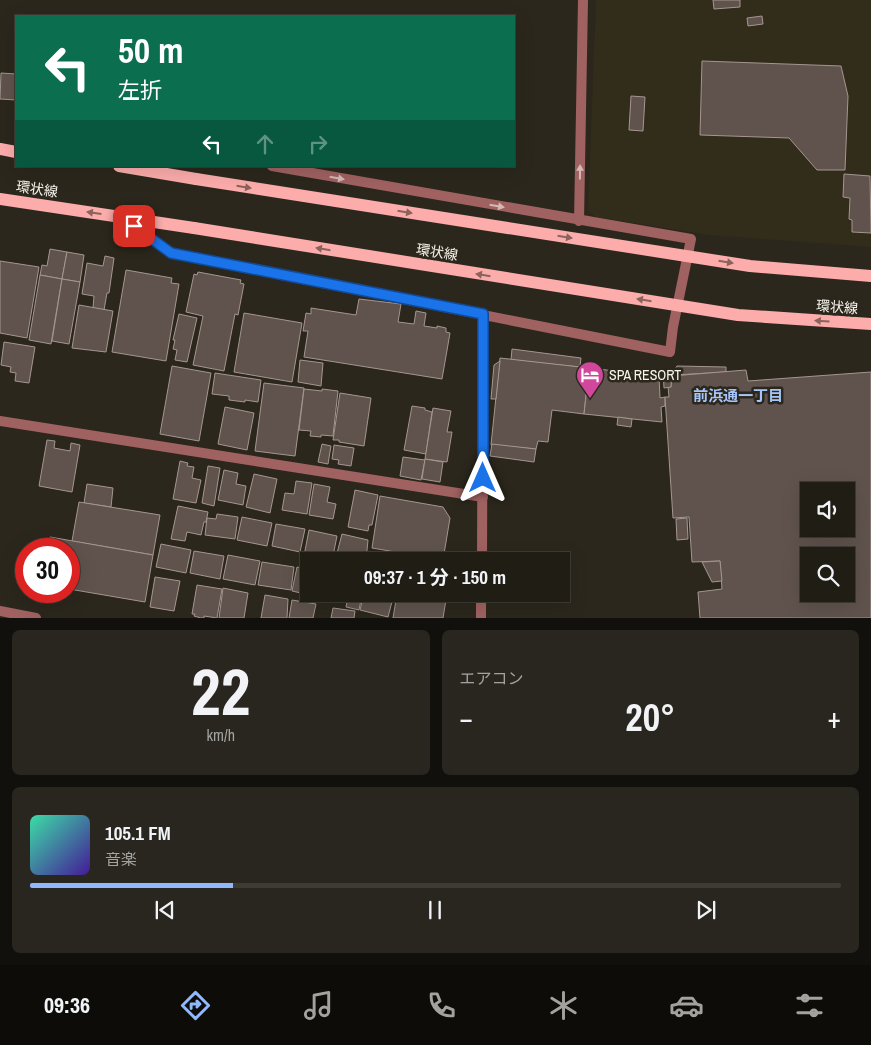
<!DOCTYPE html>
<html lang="ja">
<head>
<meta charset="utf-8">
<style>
  :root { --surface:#201d15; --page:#28261e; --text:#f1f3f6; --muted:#a2a2a0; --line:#3d3b34; --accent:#90b8fd }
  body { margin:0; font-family:"Archivo Narrow","Noto Sans JP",sans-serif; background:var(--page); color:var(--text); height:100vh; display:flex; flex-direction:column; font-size:19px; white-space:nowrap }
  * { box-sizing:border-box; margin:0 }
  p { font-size:16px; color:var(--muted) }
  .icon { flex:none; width:28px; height:28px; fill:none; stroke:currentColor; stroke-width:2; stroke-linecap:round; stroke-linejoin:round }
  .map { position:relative; height:618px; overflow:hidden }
  .details { display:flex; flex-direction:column; gap:12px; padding:12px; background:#12100c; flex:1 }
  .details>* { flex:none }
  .guide { position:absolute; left:15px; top:15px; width:500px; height:152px; border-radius:0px; box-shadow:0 5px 20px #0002,0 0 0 1px var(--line); background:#0b6e4f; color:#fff; overflow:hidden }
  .buttons { position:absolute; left:800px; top:482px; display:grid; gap:10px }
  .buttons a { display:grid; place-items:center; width:55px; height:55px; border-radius:0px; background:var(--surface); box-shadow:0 5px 20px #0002,0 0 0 1px var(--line); font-size:25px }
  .speed { position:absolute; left:15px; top:538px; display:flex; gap:10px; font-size:25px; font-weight:700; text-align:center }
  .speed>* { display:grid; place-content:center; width:65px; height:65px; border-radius:50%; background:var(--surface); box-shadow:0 5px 20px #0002,0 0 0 1px var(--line); line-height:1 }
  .speed .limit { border:8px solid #d22; background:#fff; color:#111 }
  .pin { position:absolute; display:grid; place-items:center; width:42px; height:42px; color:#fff; margin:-21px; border-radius:10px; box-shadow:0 2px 8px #0006 }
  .me { position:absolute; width:55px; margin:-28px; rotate:0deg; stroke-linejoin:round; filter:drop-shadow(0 0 4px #0008) }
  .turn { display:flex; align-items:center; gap:18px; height:105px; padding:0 20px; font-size:22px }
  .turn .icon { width:65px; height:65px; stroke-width:2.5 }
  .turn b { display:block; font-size:35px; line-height:42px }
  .lanes { display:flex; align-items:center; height:48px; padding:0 20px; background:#0003; justify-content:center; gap:25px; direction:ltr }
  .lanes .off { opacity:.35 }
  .big { font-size:38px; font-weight:700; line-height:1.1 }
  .details .widget { flex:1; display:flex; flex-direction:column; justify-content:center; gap:8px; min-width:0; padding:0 18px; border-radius:8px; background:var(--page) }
  .details .dial { align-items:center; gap:0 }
  .dial b { font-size:65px; line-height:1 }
  .song { display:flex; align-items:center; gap:15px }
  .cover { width:60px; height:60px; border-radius:8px; background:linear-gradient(135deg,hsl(160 70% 55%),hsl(260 70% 35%)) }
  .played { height:5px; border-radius:2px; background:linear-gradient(90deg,var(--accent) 25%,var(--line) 25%) }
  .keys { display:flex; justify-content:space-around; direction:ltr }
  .heat { display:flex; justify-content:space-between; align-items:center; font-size:28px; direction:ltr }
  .details .tiles { flex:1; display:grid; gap:12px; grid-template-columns:1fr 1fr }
  .widget:last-child { grid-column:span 2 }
  .trip { position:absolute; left:300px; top:552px; width:270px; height:50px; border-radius:0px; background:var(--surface); box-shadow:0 5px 20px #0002,0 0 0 1px var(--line); font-weight:700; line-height:50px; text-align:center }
  .tab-bar { display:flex; height:80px; justify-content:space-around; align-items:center; background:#0d0c08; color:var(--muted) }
  .tab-bar .icon { width:35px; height:35px }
  .tab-bar .on { color:var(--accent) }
  .tab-bar b { font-size:22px; color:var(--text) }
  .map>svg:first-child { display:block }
  .built { fill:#322c1a }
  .building { fill:#60534d; stroke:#a59690; fill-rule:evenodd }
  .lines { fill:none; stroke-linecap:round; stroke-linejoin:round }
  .minor { stroke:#a06161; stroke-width:10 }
  .primary { stroke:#fbacab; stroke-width:12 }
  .primary-bridge { stroke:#fbacab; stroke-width:12 }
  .oneway { fill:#d4b9b5 }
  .oneway2 { fill:#89635c }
  .route-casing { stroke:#114b97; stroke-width:12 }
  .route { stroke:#1a73e8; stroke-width:9 }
  .labels { text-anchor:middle; stroke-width:5; stroke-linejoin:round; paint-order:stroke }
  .street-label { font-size:14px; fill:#f7f4ed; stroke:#2b271c }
  .poi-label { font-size:14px; fill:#f7f4ed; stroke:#2b271c; text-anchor:start }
  .neighbourhood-label { font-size:15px; font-weight:bold; fill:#a7c5f9; stroke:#2b271c }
</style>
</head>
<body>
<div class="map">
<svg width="871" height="618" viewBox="0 0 871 618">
  <rect width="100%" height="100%" fill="#2b271c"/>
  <polygon class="built" points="596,0 871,0 871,247 709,235 595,217 588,210"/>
  <g class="building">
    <polygon points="713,0 740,0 740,7 714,9"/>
    <polygon points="762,16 763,24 748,26 747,18"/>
    <polygon points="702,61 841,66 848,96 845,170 817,170 789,138 700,135"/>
    <polygon points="1,73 16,74 16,100 0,99"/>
    <polygon points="631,96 645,97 643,131 629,130"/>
    <polygon points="844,174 870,176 871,233 852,232 852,220 849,219 850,198 843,197"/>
    <polygon points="50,249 67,252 62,279 40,275 42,265 47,266"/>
    <polygon points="67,252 84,255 80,282 62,279"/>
    <polygon points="105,256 114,258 109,293 107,293 104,310 93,308 94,296 82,294 87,263 103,266"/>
    <polygon points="0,261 39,267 27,338 0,333"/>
    <polygon points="126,270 172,278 171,283 179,284 166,361 112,352"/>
    <polygon points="198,272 241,280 240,283 244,284 238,315 235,314 224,371 193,365 203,316 186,312 194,274 197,275"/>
    <polygon points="40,275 62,279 51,344 29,340"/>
    <polygon points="62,279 80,282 69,344 52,341"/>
    <polygon points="359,299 401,304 398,322 414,324 416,311 426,313 424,326 437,328 437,326 446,328 446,332 450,333 442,379 304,357 308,331 303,331 306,313 311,314 311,308 356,315"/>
    <polygon points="79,305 113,311 106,352 72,348"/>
    <polygon points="244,313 302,323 292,382 234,372"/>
    <polygon points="179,314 197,318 187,362 175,360 177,350 173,349 175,340 173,340"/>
    <polygon points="4,342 35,347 29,383 15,381 16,373 10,372 11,367 1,365"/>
    <polygon points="512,349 581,358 580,367 511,360"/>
    <polygon points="500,358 589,368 584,414 552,410 548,442 538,441 536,449 491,445"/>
    <polygon points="300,360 323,363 321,386 298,382"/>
    <polygon points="500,361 496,399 491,399 494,365"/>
    <polygon points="172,366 211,373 199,441 160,434"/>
    <polygon points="677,366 726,367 726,372 675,375 675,369"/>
    <polygon points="589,368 659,376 660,398 665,397 665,406 661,407 662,422 584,414"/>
    <path d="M746 370 748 381 871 372V618H700L698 592 722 589 720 561 692 562 689 517 673 518 665 397H669L668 387H671V376ZM809 491H846V529H809ZM809 556H846V594H809Z"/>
    <polygon points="672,371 671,387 664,388 663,372"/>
    <polygon points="215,373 261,380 258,402 245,400 245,402 229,400 229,396 212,394"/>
    <polygon points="264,383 304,388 295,456 255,451"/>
    <polygon points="304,389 322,391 322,389 338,391 333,436 321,435 321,437 310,436 311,431 299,430"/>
    <polygon points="340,393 371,398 364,446 339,442 339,440 333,440"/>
    <polygon points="412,406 425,408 425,410 432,412 426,454 404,450"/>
    <polygon points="225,407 254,413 247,450 218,444"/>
    <polygon points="433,408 451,411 447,432 452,432 447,462 425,459"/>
    <polygon points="618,417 632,419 631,427 617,425"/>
    <polygon points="47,440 55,441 54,448 70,451 71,443 80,445 72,492 39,486"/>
    <polygon points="322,444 331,446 328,464 318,462"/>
    <polygon points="492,444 536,449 534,462 490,456"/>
    <polygon points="334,445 354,448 351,466 338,464 339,460 332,459"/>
    <polygon points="403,457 425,460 421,480 400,476"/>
    <polygon points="425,459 443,462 440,482 422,479"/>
    <polygon points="180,461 188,463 187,466 194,467 192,478 201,480 196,503 173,499"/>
    <polygon points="208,466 220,468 214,506 202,503"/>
    <polygon points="224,470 238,473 236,484 246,486 243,505 218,500"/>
    <polygon points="254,474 277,479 270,513 246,507"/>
    <polygon points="296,481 312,483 307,514 282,510 285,493 294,494"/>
    <polygon points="87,484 113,488 111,507 84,503"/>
    <polygon points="314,484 330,487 327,502 336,504 333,519 309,515"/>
    <polygon points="355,490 378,495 372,525 369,525 368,531 348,527"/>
    <polygon points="380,496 443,507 450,518 443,560 372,548"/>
    <polygon points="79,502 160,515 153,555 72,541"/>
    <polygon points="178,506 208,512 206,522 204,522 201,535 187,532 185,541 171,539"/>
    <polygon points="217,514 238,517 235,539 205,535 207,518 216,519"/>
    <polygon points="242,517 272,523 267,546 237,540"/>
    <polygon points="687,518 688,539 677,540 676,519"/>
    <polygon points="276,524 305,529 300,552 272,546"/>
    <polygon points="309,530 337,536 332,561 303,561"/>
    <polygon points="342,534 368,540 366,561 349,561 349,560 336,557"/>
    <polygon points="50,537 153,555 145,602 69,589 69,549 48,549"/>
    <polygon points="161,544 191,550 186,573 156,567"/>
    <polygon points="194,551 224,556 220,579 190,573"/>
    <polygon points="228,555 260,561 255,585 223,579"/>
    <polygon points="720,561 722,581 712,582 702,562"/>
    <polygon points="262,562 294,567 291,590 258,585"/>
    <polygon points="297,567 309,570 309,594 323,594 323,598 292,591"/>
    <polygon points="155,577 180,581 174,611 150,607"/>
    <polygon points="197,585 222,589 217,618 204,616 204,618 201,618 194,616 195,614 192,614"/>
    <polygon points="223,588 248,593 244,618 219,618"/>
    <polygon points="341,594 358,594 357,598"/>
    <polygon points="364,594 394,594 388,617 360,610"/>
    <polygon points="397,594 447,594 443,618 393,618"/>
    <polygon points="265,595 288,599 287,618 261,618"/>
    <polygon points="348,597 361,600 359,610 346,607"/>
    <polygon points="292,600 316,604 313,618 289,618"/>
    <polygon points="333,608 355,611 354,618 331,618"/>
  </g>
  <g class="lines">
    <g class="minor">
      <polyline points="122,217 171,253 670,352 673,327 691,239 272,166"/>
      <polyline points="579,221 583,0"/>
      <polyline points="0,421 483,497"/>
      <polyline points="482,561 483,314"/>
      <polyline points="0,611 36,618"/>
      <polyline points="481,618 481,594"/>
    </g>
    <g class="primary">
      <polyline points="0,149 16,152"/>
      <polyline points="119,166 196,179"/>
      <polyline points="0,199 194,228"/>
    </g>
    <g class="primary-bridge">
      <polyline points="196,179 750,266 871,276"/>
      <polyline points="194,228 738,315 871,324"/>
    </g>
  </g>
  <defs><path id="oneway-solid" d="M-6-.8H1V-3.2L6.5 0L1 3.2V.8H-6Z" transform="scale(1.25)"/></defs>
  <g class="oneway">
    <use href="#oneway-solid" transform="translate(580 172) rotate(-89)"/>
    <use href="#oneway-solid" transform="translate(337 178) rotate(10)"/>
    <use href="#oneway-solid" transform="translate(497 206) rotate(10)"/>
  </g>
  <g class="oneway2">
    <use href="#oneway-solid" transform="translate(244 187) rotate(9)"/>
    <use href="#oneway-solid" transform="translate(405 212) rotate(9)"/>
    <use href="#oneway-solid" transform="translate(94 213) rotate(-172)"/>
    <use href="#oneway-solid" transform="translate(565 237) rotate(9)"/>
    <use href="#oneway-solid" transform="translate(323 249) rotate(-171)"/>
    <use href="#oneway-solid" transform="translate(726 262) rotate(9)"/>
    <use href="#oneway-solid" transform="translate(483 275) rotate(-171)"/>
    <use href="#oneway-solid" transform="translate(644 300) rotate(-171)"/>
    <use href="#oneway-solid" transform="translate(822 321) rotate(-176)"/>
  </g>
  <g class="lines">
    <g class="route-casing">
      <polyline id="route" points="134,226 171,253 483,314 483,478"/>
    </g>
    <use href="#route" class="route"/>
  </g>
  <defs>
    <g id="hotel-pin" transform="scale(1.4375)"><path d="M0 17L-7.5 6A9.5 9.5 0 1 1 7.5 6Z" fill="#d1479c" stroke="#2b271c"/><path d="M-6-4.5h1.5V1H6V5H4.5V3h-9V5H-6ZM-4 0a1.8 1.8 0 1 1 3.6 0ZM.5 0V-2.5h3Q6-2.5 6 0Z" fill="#fff"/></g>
  </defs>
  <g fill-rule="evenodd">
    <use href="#hotel-pin" x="590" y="375"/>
  </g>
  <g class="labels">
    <g class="street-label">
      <text transform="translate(37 189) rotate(8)" y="5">環状線</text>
      <text transform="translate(437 252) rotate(9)" y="5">環状線</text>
      <text transform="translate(837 307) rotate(4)" y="5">環状線</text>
    </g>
    <g class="poi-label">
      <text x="609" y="380">SPA RESORT</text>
    </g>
    <g class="neighbourhood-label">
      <text x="738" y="401">前浜通一丁目</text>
    </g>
  </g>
</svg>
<div class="buttons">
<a><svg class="icon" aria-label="sound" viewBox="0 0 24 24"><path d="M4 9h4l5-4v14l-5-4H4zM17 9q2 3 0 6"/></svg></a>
<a><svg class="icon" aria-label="search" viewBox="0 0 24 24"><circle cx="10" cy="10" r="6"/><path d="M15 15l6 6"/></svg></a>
</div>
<div class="speed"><div class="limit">30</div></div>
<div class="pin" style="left:134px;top:226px;background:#d93025"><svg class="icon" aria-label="arrive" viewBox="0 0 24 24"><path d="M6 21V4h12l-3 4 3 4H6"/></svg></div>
<svg class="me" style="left:483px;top:478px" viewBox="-20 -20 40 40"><path d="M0-17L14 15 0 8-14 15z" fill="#1a73e8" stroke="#fff" stroke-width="4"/></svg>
<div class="trip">09:37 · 1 分 · 150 m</div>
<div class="guide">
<div class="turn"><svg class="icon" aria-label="left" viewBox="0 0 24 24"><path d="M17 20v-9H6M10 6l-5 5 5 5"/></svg><div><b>50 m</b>左折</div></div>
<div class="lanes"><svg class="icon" aria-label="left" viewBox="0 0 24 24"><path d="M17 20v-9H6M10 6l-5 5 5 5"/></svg><svg class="icon off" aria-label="ahead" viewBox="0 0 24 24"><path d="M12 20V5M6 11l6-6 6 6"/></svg><svg class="icon off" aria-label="right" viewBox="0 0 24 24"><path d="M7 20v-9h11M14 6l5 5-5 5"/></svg></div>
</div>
</div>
<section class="details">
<div class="tiles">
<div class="widget dial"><b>22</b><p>km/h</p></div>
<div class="widget"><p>エアコン</p>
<div class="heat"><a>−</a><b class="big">20°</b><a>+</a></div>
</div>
<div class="widget">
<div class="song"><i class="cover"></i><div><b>105.1 FM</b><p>音楽</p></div></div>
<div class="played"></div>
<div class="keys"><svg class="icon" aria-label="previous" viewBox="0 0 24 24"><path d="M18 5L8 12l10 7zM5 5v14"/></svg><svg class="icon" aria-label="pause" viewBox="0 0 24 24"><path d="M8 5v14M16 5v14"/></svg><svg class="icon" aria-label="next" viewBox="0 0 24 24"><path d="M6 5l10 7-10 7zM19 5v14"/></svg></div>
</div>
</div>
</section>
<nav class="tab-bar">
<b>09:36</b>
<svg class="icon on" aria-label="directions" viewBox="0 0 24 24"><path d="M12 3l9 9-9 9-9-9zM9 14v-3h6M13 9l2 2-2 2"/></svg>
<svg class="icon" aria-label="music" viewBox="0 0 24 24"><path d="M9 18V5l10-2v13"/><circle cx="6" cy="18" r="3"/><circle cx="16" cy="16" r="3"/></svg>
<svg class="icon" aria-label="phone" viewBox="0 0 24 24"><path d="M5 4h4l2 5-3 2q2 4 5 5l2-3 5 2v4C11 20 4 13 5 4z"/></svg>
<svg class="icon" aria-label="climate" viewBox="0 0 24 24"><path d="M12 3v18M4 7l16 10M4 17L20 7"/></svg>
<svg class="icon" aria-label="car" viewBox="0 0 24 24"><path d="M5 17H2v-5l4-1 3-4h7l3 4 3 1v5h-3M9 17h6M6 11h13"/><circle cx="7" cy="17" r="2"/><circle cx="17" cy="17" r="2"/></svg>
<svg class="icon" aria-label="filters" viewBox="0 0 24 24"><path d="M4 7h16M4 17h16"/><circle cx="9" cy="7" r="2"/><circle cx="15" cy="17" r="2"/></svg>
</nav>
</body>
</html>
